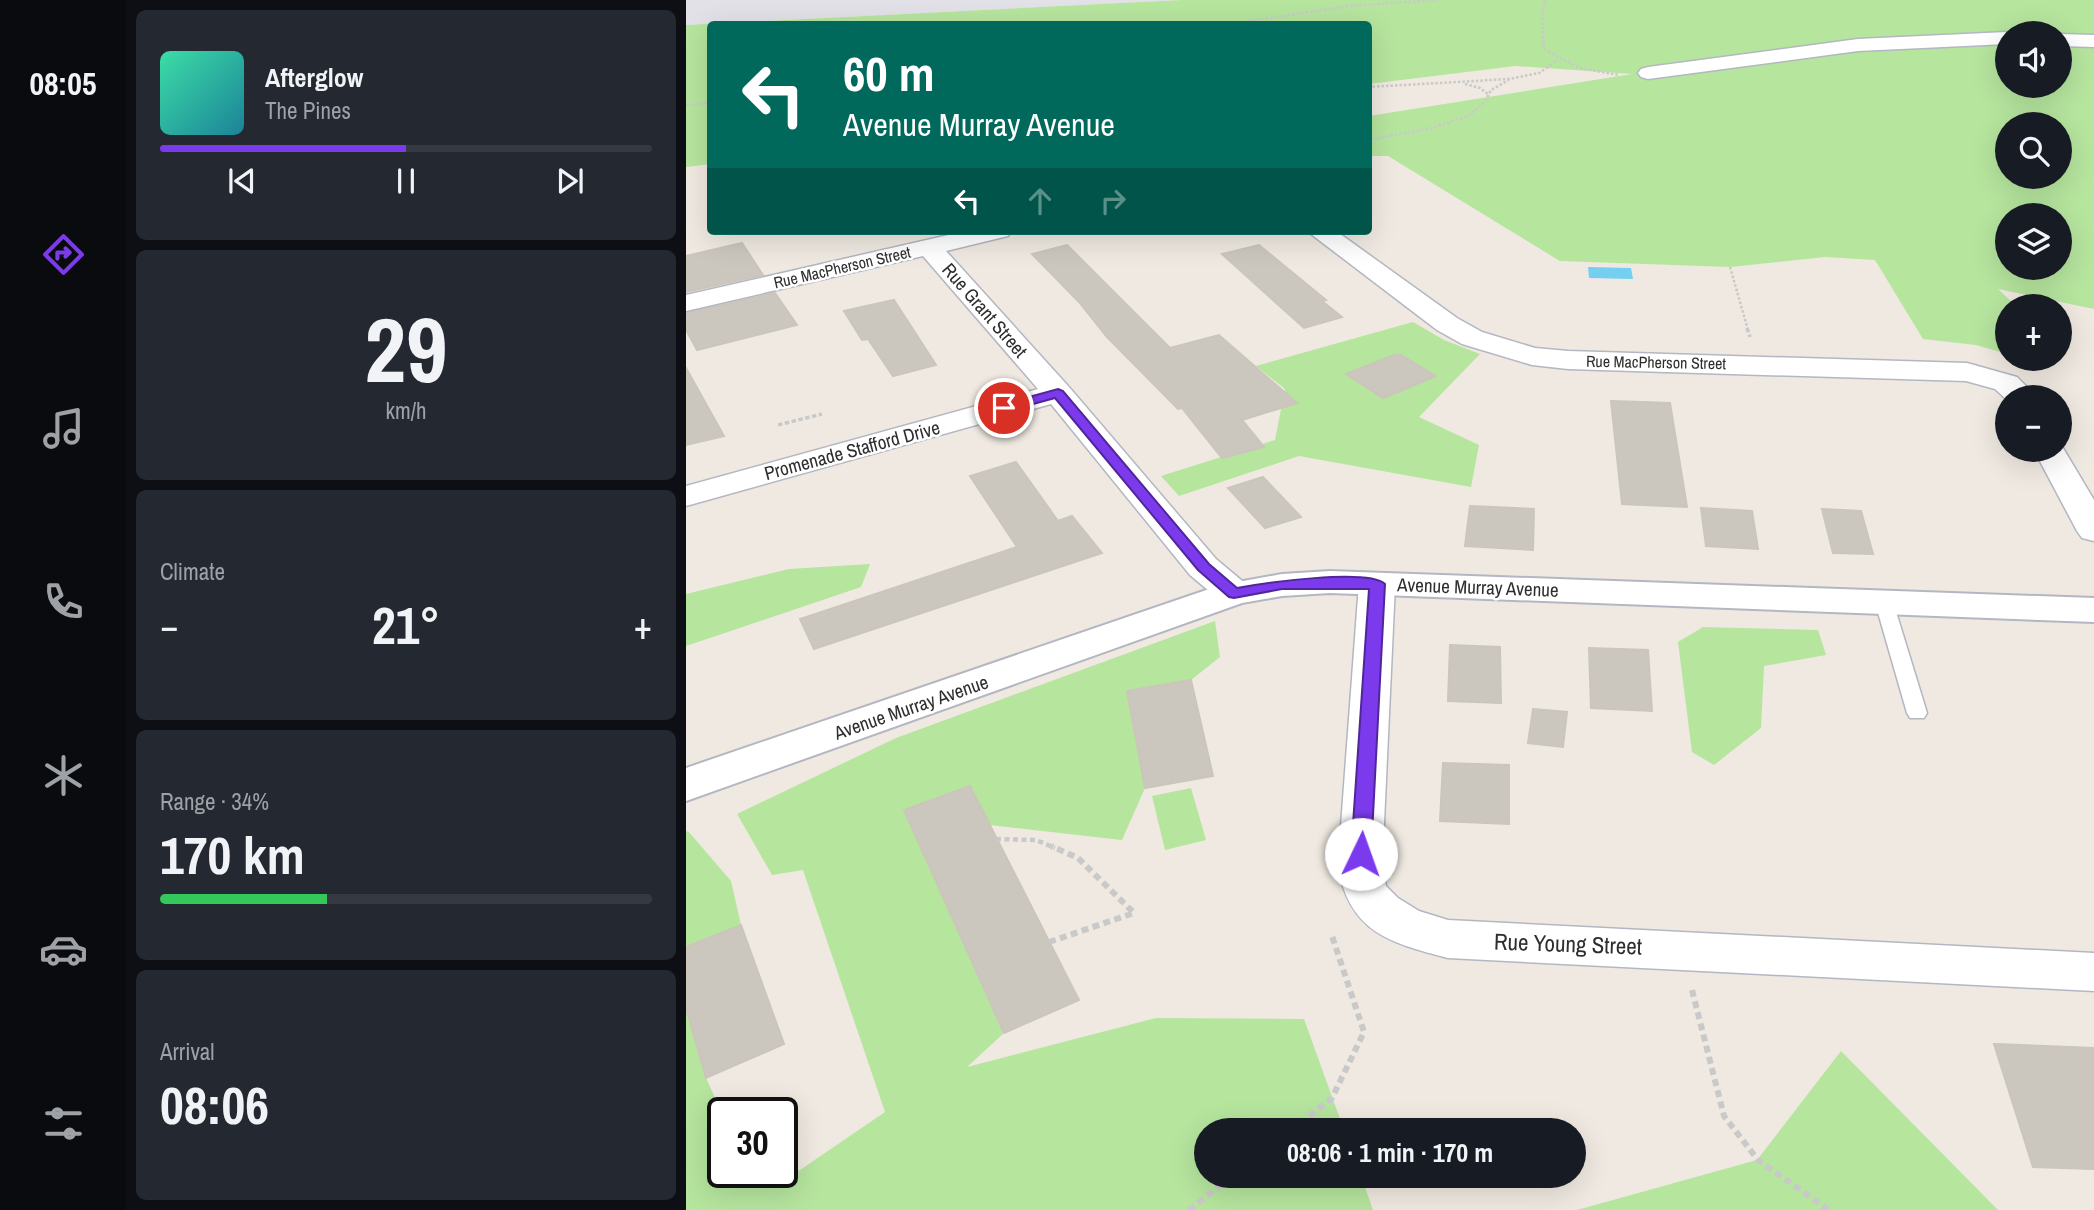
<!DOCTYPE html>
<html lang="en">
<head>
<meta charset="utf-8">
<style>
  :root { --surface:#171b24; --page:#242831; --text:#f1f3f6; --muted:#9ea1a6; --line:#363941; --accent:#7c3aed }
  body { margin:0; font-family:"Archivo Narrow",sans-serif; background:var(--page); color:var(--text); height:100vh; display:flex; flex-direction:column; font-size:26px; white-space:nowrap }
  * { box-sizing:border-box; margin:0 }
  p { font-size:23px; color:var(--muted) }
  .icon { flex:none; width:38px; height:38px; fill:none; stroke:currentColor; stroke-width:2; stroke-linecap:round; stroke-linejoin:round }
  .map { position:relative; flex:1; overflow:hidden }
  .sheet { display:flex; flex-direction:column; gap:10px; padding:10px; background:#0d0f14; width:560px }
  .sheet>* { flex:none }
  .banner { position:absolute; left:21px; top:21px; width:665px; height:214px; border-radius:7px; box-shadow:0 7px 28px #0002; background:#00695c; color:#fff; overflow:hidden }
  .buttons { position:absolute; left:1309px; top:21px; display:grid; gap:14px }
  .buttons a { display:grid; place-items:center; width:77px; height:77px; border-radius:50%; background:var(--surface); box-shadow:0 7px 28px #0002; font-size:35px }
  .speed { position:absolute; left:21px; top:1097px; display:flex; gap:14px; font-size:35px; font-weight:700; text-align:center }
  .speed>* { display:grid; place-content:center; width:91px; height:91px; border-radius:50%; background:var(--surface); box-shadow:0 7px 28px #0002; line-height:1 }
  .speed .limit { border:4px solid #111; border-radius:10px; background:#fff; color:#111 }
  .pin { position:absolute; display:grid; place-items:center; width:60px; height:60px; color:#fff; margin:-30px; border:4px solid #fff; border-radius:50%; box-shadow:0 2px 7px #0007 }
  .me { position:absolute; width:77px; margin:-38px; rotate:3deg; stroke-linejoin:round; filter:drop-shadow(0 0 5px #0008) }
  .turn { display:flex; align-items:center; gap:24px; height:147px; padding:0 21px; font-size:32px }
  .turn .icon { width:91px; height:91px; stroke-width:2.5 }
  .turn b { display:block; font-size:49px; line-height:60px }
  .lanes { display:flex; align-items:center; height:66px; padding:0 21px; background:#0003; justify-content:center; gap:35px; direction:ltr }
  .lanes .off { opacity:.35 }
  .big { font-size:52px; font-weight:800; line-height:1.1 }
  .sheet .card { flex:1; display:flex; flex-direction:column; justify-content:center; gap:10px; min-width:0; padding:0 24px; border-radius:10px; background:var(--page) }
  .sheet .dial { align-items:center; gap:0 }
  .dial b { font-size:91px; line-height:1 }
  .song { display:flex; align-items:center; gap:21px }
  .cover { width:84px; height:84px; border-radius:10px; background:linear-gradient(135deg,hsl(160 70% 55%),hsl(190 70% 35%)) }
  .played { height:7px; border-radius:4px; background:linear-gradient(90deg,var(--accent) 50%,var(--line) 50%) }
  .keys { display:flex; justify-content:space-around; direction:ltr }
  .heat { display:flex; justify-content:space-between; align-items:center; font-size:38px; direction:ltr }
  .charge { height:10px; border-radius:5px; background:linear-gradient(90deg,#34c759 34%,var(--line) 0) }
  .trip { position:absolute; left:508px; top:1118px; width:392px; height:70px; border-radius:35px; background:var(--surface); box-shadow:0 7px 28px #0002; font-weight:800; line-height:70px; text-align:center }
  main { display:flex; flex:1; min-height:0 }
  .menu { display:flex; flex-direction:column; width:126px; justify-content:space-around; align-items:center; background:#090b0e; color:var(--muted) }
  .menu .icon { width:49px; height:49px }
  .menu .active { color:var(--accent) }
  .menu b { font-size:32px; color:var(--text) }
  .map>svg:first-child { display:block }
  .industrial { fill:#e3e1e8 }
  .green { fill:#b6e59e; fill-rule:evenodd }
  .water { fill:#75cff0 }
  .building { fill:#cbc7bf; stroke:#cbc5ba; stroke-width:2 }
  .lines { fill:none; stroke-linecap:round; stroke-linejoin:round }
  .lane-casing { stroke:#b4b7c1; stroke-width:3 }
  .street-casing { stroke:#b4b7c1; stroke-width:3 }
  .secondary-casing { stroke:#b4b7c1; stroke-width:4 }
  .path-far3 { stroke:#c9c9c9; stroke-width:2.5; stroke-dasharray:2.5 2; stroke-linecap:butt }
  .path-far2 { stroke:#c9c9c9; stroke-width:3.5; stroke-dasharray:4.5 2.5; stroke-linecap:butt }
  .path-far1 { stroke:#c9c9c9; stroke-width:4.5; stroke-dasharray:5 3.5; stroke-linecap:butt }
  .path { stroke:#c9c9c9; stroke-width:6; stroke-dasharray:7 4.5; stroke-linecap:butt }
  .lane { fill:#fff; fill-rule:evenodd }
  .street { fill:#fff; fill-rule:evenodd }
  .secondary { fill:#fff; fill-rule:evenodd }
  .route { fill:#7c3aed; stroke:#51269a; stroke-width:2 }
  .labels { text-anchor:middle; stroke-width:5; stroke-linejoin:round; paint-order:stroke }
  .far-street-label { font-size:16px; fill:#2e2e2e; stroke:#fff }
  .street-label { font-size:19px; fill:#2e2e2e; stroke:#fff }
  .near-street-label { font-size:23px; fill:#2e2e2e; stroke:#fff }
</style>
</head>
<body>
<main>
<nav class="menu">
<b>08:05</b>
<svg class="icon active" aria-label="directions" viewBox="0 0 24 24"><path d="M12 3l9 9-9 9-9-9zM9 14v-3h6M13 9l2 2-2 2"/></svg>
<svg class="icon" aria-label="music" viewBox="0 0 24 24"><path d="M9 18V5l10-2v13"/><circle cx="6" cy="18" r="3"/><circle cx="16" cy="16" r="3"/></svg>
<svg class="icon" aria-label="phone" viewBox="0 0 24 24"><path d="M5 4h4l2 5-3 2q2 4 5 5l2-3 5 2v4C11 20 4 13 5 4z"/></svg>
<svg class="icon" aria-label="climate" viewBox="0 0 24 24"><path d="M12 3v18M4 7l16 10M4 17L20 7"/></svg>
<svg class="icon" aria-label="car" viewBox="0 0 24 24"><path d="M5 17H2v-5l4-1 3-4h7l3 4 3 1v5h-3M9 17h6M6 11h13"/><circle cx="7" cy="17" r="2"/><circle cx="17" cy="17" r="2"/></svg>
<svg class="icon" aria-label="filters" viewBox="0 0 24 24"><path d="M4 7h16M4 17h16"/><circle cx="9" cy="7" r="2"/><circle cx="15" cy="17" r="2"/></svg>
</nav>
<section class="sheet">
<div class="card">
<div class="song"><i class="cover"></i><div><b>Afterglow</b><p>The Pines</p></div></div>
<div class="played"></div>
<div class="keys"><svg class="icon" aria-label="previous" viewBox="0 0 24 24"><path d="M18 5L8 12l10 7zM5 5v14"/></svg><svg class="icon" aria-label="pause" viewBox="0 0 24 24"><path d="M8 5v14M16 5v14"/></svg><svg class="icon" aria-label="next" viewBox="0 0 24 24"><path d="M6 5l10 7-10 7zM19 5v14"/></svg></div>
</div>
<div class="card dial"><b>29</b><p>km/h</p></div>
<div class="card"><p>Climate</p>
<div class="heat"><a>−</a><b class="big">21°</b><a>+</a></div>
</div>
<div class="card"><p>Range · 34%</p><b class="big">170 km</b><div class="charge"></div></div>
<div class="card"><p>Arrival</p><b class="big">08:06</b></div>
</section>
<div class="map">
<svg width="1408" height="1210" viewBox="0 0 1408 1210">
  <rect width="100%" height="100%" fill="#efe9e1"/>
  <polygon class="industrial" points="0,0 496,0 0,25"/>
  <g class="green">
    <path d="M496 0H1408V309L1312 289 1330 306H1321V354L1290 345 1237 339 1189 260 1139 257 1044 267 874 261 702 156H683V116L946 74 829 66 683 84 682 24H24V164L0 167V25ZM1321 33H1374V86H1321ZM1321 124H1374V177H1321ZM1321 215H1374V268H1321Z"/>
    <polygon points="727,322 758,340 794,354 733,417 793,445 785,487 613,456 493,496 475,476 589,440 599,389 570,366"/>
    <polygon points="184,564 175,587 0,646 0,594 103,569"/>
    <polygon points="529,621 534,657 505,680 441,691 459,788 436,840 304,825 284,786 218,810 318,1033 281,1067 470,1018 618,1019 658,1130 520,1130 520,1176 675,1176 687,1210 0,1210 0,1008 20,1078 37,1115 37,1172 62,1173 68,1184 114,1170 199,1112 117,870 86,875 51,814 210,738"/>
    <polygon points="1017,627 1132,630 1140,655 1078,666 1075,728 1028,765 1006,752 992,642"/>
    <polygon points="505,788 520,840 479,850 466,796"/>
    <polygon points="2,831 45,881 55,925 0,947 0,832"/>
    <polygon points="1155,1051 1312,1210 891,1210 1071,1160"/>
  </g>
  <polygon class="water" points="902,267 945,268 947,279 903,278"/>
  <g class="building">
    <polygon points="56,243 77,275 0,292 0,256"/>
    <polygon points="381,245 484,348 533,335 611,403 556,420 578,447 536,458 496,408 492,409 421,337 393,302 346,254"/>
    <polygon points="573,245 640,300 636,301 656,317 618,328 536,254"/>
    <polygon points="89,293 111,325 11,350 0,330 0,313"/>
    <polygon points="208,300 250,365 207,376 182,339 176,340 158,311"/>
    <polygon points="715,355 750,376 697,398 660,374 708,355"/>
    <polygon points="0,368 38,436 0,445"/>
    <polygon points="925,401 984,403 1001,507 936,504"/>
    <polygon points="330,462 372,521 386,516 416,553 128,649 114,619 331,547 284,476"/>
    <polygon points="577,477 615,517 579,528 542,488"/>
    <polygon points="784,506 848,509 847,550 779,546"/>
    <polygon points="1015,508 1066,511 1072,549 1020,546"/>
    <polygon points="1136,509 1175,511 1187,554 1147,553"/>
    <polygon points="764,645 814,647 815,703 762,701"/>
    <polygon points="903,648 962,650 966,711 905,708"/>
    <polygon points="505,680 527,776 459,788 441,691"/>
    <polygon points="847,709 881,712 877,747 842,743"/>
    <polygon points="757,763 823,765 823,824 754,821"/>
    <polygon points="284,786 393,1000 318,1033 218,810"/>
    <polygon points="55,925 98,1044 20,1078 0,1008 0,947"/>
    <polygon points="1308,1044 1408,1048 1408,1169 1347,1167"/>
  </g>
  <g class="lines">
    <g class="lane-casing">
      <polygon id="lane" points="1198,597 1207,602 1241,713 1238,718 1224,718 1221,713 1189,602"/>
    </g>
    <g class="street-casing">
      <g id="street">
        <polygon points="1321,32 1325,33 1321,33 1321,44 1172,51 962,79 955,77 952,73 955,69 962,67 1172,39"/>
        <polygon points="1374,34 1408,35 1408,47 1374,46"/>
        <polygon points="280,231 326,231 322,236 260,251 383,387 530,559 561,585 566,593 561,601 548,604 535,601 504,575 365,404 0,506 0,486 352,389 237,256 0,311 0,295"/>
        <polygon points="621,231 650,231 771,318 796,332 849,348 882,351 1281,363 1331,377 1351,397 1321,397 1321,400 1309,389 1280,381 882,369 846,365 776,344 751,330"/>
        <polygon points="1374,443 1408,500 1408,541 1396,538 1391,531 1348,450 1374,450"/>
        <path d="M691 573 704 576 709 584 696 866 700 886 712 898 733 911 762 920 1408 953V991L762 958C704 943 663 932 652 866L673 584 678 576Z"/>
      </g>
    </g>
    <g class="secondary-casing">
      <polygon id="secondary" points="644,571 1408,598 1408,622 644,593 596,596 556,603 0,801 0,768 535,585 596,574"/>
    </g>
    <g class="path-far3">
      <polyline points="859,0 856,16 858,49 893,68 933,75"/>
      <polyline points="544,24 662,6 751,0"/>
      <polyline points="779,84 794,88 803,95"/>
      <polyline points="682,87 823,79 853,73 872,60"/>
      <polyline points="0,105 24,103"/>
      <polyline points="682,140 746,128 782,116 799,102 805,90 823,80"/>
      <polyline points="1044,267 1062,330"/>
    </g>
    <g class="path-far2">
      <polyline points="1061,328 1064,337"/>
      <polyline points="92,425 136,414"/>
    </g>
    <polyline class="path-far1" points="310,839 350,840 369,848"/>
    <g class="path">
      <polyline points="363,942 448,913 392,858 365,846"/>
      <polyline points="1006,990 1038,1116 1072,1160 1143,1210"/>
      <polyline points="605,1130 646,1098 678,1032 646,936"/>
      <polyline points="503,1210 546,1176"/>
    </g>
    <use href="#lane" class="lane"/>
    <use href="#street" class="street"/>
    <use href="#secondary" class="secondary"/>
  </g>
  <path class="route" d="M372 389 377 391 523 564 551 588C577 583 682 568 699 584L685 854 682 859 675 861 668 859 665 854 683 589H596L548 598 543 597 512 570 369 398 318 412 312 408 314 405Z"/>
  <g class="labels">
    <g class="far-street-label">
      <text transform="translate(156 267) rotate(-13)" y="6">Rue MacPherson Street</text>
      <text transform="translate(970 362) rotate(1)" y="6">Rue MacPherson Street</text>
    </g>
    <g class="street-label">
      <text transform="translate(299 310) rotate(49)" y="7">Rue Grant Street</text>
      <text transform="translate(166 450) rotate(-15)" y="7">Promenade Stafford Drive</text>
      <text transform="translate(792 587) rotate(2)" y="7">Avenue Murray Avenue</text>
      <text transform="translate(225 707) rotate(-19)" y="7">Avenue Murray Avenue</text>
    </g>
    <g class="near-street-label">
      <text transform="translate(882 944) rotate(2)" y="8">Rue Young Street</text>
    </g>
  </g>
</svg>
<div class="buttons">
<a><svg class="icon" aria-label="sound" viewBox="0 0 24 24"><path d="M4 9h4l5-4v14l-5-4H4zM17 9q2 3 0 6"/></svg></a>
<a><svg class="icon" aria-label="search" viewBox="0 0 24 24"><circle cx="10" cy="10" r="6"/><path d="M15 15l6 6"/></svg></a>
<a><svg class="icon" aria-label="layers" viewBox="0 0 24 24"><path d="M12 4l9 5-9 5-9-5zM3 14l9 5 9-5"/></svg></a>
<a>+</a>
<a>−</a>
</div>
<div class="speed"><div class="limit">30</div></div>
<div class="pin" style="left:318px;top:408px;background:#d93025"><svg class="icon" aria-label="arrive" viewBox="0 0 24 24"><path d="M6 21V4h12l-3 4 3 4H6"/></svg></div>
<svg class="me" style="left:675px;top:854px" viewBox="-20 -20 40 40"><circle r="19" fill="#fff"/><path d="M0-13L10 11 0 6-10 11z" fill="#7c3aed"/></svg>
<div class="trip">08:06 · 1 min · 170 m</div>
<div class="banner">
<div class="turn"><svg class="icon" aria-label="left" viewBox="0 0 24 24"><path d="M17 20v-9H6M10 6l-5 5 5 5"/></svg><div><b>60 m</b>Avenue Murray Avenue</div></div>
<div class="lanes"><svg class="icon" aria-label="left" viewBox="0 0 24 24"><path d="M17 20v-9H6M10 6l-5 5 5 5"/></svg><svg class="icon off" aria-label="ahead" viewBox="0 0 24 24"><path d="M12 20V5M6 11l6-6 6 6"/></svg><svg class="icon off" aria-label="right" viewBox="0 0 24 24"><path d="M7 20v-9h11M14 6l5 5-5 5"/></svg></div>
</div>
</div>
</main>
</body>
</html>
